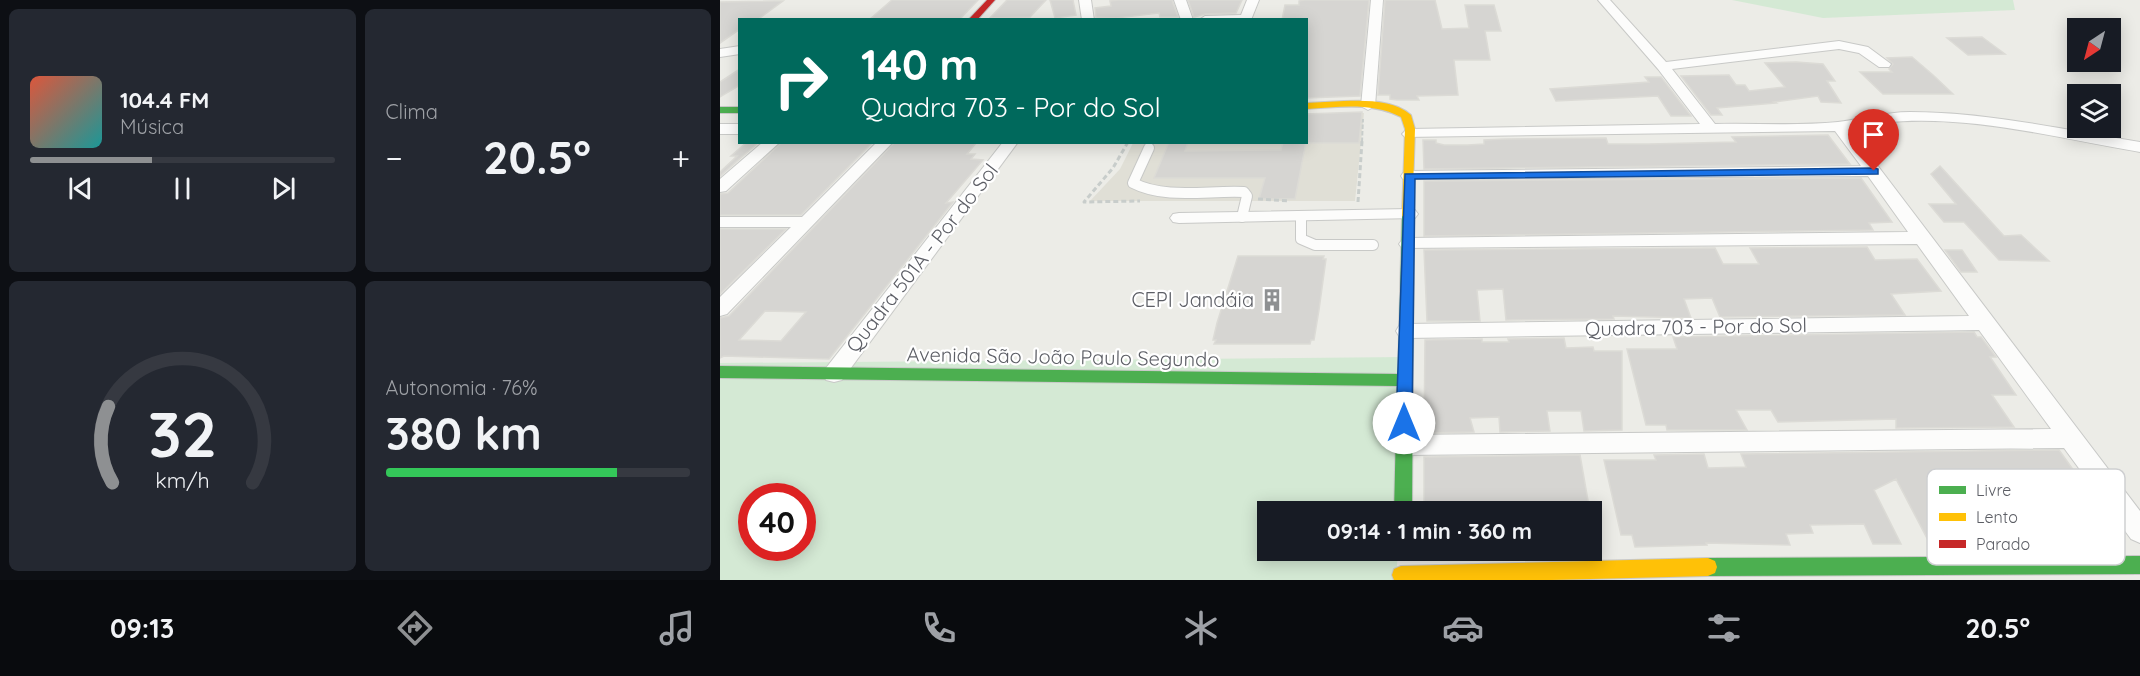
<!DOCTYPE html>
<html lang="pt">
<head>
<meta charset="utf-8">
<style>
  :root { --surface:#171b24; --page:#242831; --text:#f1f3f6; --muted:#9ea1a6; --line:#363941; --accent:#8e9092 }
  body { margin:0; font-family:Quicksand,sans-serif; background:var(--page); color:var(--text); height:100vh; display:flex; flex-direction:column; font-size:22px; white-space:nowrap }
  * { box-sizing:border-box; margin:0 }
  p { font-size:20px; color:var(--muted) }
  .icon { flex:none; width:33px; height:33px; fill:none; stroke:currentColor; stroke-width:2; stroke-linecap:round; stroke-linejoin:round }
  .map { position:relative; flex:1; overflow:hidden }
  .sheet { display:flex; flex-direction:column; gap:9px; padding:9px; background:#0d0f14; width:720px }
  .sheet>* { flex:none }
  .guide { position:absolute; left:18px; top:18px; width:570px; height:126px; border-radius:0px; box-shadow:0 3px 15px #0003; background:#00695c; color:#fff; overflow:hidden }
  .needle { width:39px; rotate:216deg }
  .fabs { position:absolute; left:1347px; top:18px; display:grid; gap:12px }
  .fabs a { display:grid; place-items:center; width:54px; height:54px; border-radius:0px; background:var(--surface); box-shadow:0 3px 15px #0003; font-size:30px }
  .speed { position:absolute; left:18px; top:483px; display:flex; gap:12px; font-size:30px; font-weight:700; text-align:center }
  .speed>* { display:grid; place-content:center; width:78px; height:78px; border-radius:50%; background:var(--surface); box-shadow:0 3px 15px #0003; line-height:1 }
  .speed .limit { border:9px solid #d22; background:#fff; color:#111 }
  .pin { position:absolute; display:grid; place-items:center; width:51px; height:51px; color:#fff; margin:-62px -26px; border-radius:50% 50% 50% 0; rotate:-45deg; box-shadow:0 0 6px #0007 }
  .pin .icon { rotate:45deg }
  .me { position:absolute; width:66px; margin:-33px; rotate:0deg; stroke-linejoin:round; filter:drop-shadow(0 0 4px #0008) }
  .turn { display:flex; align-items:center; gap:21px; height:126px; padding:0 24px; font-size:27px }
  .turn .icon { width:78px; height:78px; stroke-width:2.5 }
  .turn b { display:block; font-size:42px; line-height:51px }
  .big { font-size:45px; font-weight:700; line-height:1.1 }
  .sheet .widget { flex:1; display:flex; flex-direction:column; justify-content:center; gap:9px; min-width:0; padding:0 21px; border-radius:9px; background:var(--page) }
  .sheet .dial { align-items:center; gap:0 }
  .dial svg { height:156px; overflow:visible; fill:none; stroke:var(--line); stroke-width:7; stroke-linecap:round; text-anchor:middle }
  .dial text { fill:var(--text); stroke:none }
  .song { display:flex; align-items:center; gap:18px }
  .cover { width:72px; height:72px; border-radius:9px; background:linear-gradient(135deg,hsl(10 70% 55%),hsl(180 70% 35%)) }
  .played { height:6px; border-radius:3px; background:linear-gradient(90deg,var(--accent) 40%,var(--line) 40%) }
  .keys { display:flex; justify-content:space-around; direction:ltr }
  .heat { display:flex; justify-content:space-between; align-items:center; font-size:33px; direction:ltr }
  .charge { height:9px; border-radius:4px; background:linear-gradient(90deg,#34c759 76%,var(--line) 0) }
  .sheet .tiles { flex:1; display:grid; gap:9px; grid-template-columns:repeat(2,1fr) }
  .trip { position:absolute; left:537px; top:501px; width:345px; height:60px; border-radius:0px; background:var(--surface); box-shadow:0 3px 15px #0003; font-weight:700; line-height:60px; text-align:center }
  .menu { display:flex; height:96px; justify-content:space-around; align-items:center; background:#090b0e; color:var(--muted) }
  .menu .icon { width:42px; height:42px }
  .menu .on { color:var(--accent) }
  .menu b { font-size:27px; color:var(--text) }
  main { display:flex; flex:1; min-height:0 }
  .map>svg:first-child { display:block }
  .education { fill:#e0dfd6 }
  .green { fill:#d4e9d4; fill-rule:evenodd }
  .building { fill:#d6d5d2; stroke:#dcdbd6; stroke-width:1.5; fill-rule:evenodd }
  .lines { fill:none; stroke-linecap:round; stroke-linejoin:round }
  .lane-casing { stroke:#c8c9c7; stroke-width:12 }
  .street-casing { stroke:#c8c9c7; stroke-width:2 }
  .fast-casing { stroke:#c9c9c8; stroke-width:2 }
  .slow-casing { stroke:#c9c9c8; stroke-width:2 }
  .jam-casing { stroke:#c9c9c8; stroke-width:2 }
  .path-far1 { stroke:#c8cdcb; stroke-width:2; stroke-dasharray:4.5 2; stroke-linecap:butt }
  .path { stroke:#c8cdcb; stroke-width:3; stroke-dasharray:5 3; stroke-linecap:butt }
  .lane { stroke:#fcfcfb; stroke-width:10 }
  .street { fill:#fcfcfb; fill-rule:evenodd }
  .fast { fill:#4caf50; fill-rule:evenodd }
  .slow { fill:#ffc107; fill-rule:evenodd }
  .jam { fill:#c62828; fill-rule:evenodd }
  .route { fill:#1a73e8; stroke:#114b97; stroke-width:1.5 }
  .labels { text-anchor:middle; stroke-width:4.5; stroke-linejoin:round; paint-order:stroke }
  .street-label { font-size:20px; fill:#5c5e65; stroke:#fff }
  .poi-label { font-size:20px; fill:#5c5e65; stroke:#fff; text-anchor:end }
  .key { fill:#fff; stroke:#cecfd1; stroke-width:1.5 }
  .key-label { font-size:16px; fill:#5c5e65 }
</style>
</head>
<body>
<main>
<section class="sheet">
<div class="tiles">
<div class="widget">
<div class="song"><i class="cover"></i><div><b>104.4 FM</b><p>Música</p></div></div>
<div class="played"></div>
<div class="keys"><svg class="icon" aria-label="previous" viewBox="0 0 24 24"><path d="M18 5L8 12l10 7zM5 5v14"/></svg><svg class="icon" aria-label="pause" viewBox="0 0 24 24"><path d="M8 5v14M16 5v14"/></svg><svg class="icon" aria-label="next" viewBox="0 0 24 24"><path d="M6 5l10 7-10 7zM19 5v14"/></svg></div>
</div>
<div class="widget"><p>Clima</p>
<div class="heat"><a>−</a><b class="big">20.5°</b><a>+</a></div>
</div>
<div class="widget dial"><svg viewBox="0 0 100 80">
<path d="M14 69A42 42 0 1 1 86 69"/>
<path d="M14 69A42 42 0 0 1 12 30" stroke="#8e9092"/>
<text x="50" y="56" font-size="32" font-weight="700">32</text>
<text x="50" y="72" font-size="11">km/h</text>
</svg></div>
<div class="widget"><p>Autonomia · 76%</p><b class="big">380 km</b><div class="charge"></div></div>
</div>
</section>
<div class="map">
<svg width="1420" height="580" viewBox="0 0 1420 580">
  <rect width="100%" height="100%" fill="#ecece7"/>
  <polygon class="education" points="587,113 644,113 635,201 370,201 400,169 413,143 586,142"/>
  <g class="green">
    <polygon points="1012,0 1293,0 1295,10 1103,18"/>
    <path d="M686 357 679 511 548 512V550L678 551 676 580H0V363ZM32 496H82V548H32Z"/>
  </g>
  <g class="building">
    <polygon points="172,0 258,0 239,20 149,20"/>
    <polygon points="287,0 326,0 310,17 270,18"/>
    <polygon points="330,0 353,0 356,15 335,18"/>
    <polygon points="398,0 452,0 458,17 440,17 439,13 396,18 376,17 375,8 391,6 390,1"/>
    <polygon points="468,0 522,0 516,13 485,14 474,17"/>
    <polygon points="584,0 649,0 640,96 586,98 586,20 562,20 565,5 579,5 579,1"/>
    <polygon points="665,0 715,0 722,29 749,28 745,5 774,5 781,31 765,31 770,60 734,60 738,95 697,96 699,100 677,100 670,99 670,95 658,95"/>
    <polygon points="55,1 63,1 37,20 20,20 20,29 0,43 0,2"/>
    <polygon points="1262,37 1285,54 1248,55 1227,38"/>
    <polygon points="1192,57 1213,75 1233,94 1163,94 1140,72 1172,72 1169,69 1173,64 1167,58"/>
    <polygon points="1076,62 1103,64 1115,81 1107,81 1121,103 1101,102 1098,96 1054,102 1056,103 997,108 1002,115 991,115 961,76 1009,75 1016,85 1025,85 1029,91 1065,87 1045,63"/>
    <polygon points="20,69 20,85 0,97 0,82"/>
    <polygon points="925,77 941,77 971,116 951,116 938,96 836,101 830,89 929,82"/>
    <polygon points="642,112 639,143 586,143 586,114"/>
    <polygon points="1108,135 1130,164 704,169 703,140 716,140 716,143 724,145 748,145 764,144 764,140 785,139 886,138 888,144 929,144 1016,142 1012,137"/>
    <polygon points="27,142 39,142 0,176 0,172 17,156 11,156"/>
    <polygon points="62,142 153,142 81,215 0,215 0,194 8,193"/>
    <path d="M175 142H257L247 154H255L251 159 263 160 226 203 233 202 109 359 4 356 0 358V318L9 316ZM45 311 86 312 61 341 19 340Z"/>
    <polygon points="449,142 468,142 465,151 561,150 563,142 586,142 575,199 539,199 545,178 434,178"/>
    <polygon points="1220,166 1284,236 1301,235 1329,261 1279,260 1244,222 1224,222 1209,204 1236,204 1211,174"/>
    <polygon points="1141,178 1172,222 1149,223 1153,230 704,236 704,181"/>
    <polygon points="0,229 66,229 0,294"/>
    <polygon points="1147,247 1155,260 1197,259 1221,291 1171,294 1185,315 1000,317 992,298 964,299 971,318 893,316 894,319 786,320 783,289 757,290 760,321 707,321 704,250 995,248 1003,264 1039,264 1030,248"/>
    <polygon points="1225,250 1242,250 1257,272 1241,272"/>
    <polygon points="518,256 604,256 603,259 606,259 599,310 594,340 591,340 590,344 494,344 496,340 493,340 497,323"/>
    <polygon points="1254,332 1257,337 1261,337 1276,357 1270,357 1296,395 1272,395 1294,427 1176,428 1176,419 1058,422 1051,410 1016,410 1027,430 947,430 946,425 926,425 907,349 957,349 953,337"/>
    <polygon points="844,338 846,348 873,347 874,351 902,351 902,430 864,431 861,411 827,411 830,431 780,432 779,417 750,418 754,432 704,433 705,340 762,339 762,342 789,342 788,339"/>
    <polygon points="1339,450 1372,496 1342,496 1363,526 1392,525 1404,541 1386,542 1387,544 1320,544 1302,516 1268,517 1284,544 1210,544 1176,479 1154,490 1181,544 1153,544 1144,524 1090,525 1093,533 1066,534 1070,545 986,543 987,545 915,547 912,535 901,535 884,460 936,460 934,455 984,454 988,468 1026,467 1021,454"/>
    <polygon points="860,455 870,512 704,512 704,457"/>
  </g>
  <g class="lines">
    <g class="lane-casing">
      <g id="lane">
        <path d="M429 148 413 183C446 200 489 190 524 192L527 196 522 217"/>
        <polyline points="581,216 581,239 595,245 653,245"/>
      </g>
    </g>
    <g class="street-casing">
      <g id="street">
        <polygon points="359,0 371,0 374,20 362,20"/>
        <polygon points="454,0 466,0 473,20 461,20"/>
        <polygon points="527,0 539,0 531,20 479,20 485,16 521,15"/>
        <polygon points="651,0 663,0 655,106 648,110 641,106"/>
        <path d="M878 0H890L946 62 1119 41 1148 47 1171 64 1169 67H1159L1139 53 1119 49 952 69 995 124C1036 123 1078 126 1118 122 1143 119 1165 112 1190 112 1268 112 1344 130 1420 142V152C1326 136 1224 107 1129 128L1420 511V543L1411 539 1344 448 684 455 676 452 672 445 676 438 684 435 1331 429 1259 330 686 338 679 336 676 331 679 326 686 324 1249 316 1197 244 682 248 679 244 682 240 688 238 1188 232 1148 176 683 179 681 176 683 173 689 171 1141 166 1115 131 685 137 682 134 685 131 690 129 980 124 938 69Z"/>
        <polygon points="20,46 20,54 0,57 0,49"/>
        <rect x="0" y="124" width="20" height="10"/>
        <polygon points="43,142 60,142 6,191 0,192 0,179"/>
        <polygon points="157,142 173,142 7,314 0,316 0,297 71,227 0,227 0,217 82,217"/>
        <polygon points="283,142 298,142 122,380 114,382 106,380 103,374 106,368"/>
        <polygon points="689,209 695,210 698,214 695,218 459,223 453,222 450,218 453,214 459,213"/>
      </g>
    </g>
    <g class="fast-casing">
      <g id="fast">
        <rect x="0" y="107" width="20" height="6"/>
        <polygon points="688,212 694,216 692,512 674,512 677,386 0,378 0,366 678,374 682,216"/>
        <polygon points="1420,556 1420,574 988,576 981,573 979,567 981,561 988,558"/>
      </g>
    </g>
    <g class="slow-casing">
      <g id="slow">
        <path d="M624 101C646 100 674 100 691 115L695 129 692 219 688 220 682 216 685 129 681 117C652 102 619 107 586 109V103Z"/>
        <polygon points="988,558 995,561 997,567 995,573 988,576 831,580 674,580 672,575 674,569 681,566"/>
      </g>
    </g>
    <g class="jam-casing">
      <polygon id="jam" points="267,0 275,0 257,20 248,20"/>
    </g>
    <polyline class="path-far1" points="642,142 643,119"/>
    <g class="path">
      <polyline points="408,142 393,168 364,202 420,201"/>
      <polyline points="538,199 570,201"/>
      <polyline points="638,202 642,141"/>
    </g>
    <use href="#lane" class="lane"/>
    <use href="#street" class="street"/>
    <use href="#fast" class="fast"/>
    <use href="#slow" class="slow"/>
    <use href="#jam" class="jam"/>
  </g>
  <polygon class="route" points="1154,168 1158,169 1158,174 695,179 692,423 690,428 684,430 679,428 676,423 685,174"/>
  <defs>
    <g id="building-bare" transform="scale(1.8)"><path d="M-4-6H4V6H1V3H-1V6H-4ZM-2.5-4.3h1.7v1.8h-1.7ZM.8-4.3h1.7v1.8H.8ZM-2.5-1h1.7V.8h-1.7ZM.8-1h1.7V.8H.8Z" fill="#8e9092" stroke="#fff" stroke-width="2.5" paint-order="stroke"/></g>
  </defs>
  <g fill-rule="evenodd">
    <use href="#building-bare" x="552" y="300"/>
  </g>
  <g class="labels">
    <g class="street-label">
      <text transform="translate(202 258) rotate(-52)" y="7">Quadra 501A - Por do Sol</text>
      <text transform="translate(976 327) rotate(-1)" y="7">Quadra 703 - Por do Sol</text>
      <text transform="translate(343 357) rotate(1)" y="7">Avenida São João Paulo Segundo</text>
    </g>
    <g class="poi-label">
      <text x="534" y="307">CEPI Jandáia</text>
    </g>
  </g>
  <rect x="1207" y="469" width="198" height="96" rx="9" class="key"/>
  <rect x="1219" y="486" width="27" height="8" fill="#4caf50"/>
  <rect x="1219" y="513" width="27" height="8" fill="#ffc107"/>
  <rect x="1219" y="540" width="27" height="8" fill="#c62828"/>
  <g class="key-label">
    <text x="1256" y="496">Livre</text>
    <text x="1256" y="523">Lento</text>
    <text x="1256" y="550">Parado</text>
  </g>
</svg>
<div class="fabs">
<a><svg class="needle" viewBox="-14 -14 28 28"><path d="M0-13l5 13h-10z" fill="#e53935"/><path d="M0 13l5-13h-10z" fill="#9ea1a6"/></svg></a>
<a><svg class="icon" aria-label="layers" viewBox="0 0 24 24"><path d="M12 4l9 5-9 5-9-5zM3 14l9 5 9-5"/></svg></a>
</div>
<div class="speed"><div class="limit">40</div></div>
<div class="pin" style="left:1154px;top:171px;background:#d93025"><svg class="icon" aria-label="arrive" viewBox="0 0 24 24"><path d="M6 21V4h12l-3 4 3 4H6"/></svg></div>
<svg class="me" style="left:684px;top:423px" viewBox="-20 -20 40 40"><circle r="19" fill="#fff"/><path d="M0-13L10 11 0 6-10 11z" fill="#1a73e8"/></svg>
<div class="trip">09:14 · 1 min · 360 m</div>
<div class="guide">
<div class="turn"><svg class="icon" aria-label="right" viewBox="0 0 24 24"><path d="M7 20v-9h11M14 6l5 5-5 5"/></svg><div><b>140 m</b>Quadra 703 - Por do Sol</div></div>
</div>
</div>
</main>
<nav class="menu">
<b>09:13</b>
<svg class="icon on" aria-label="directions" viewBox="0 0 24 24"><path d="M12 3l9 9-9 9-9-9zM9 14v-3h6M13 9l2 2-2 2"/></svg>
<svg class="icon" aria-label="music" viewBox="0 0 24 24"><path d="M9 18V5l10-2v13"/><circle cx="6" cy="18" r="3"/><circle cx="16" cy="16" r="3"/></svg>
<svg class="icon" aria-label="phone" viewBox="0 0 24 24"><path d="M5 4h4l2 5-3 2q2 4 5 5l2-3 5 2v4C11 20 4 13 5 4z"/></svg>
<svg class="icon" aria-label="climate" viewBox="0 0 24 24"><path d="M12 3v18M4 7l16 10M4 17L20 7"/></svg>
<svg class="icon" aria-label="car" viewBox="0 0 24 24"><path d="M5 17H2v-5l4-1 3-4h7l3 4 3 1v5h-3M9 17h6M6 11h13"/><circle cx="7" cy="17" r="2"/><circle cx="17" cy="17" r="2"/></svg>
<svg class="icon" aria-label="filters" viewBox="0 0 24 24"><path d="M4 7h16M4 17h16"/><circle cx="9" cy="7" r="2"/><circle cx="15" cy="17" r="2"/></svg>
<b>20.5°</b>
</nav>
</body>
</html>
